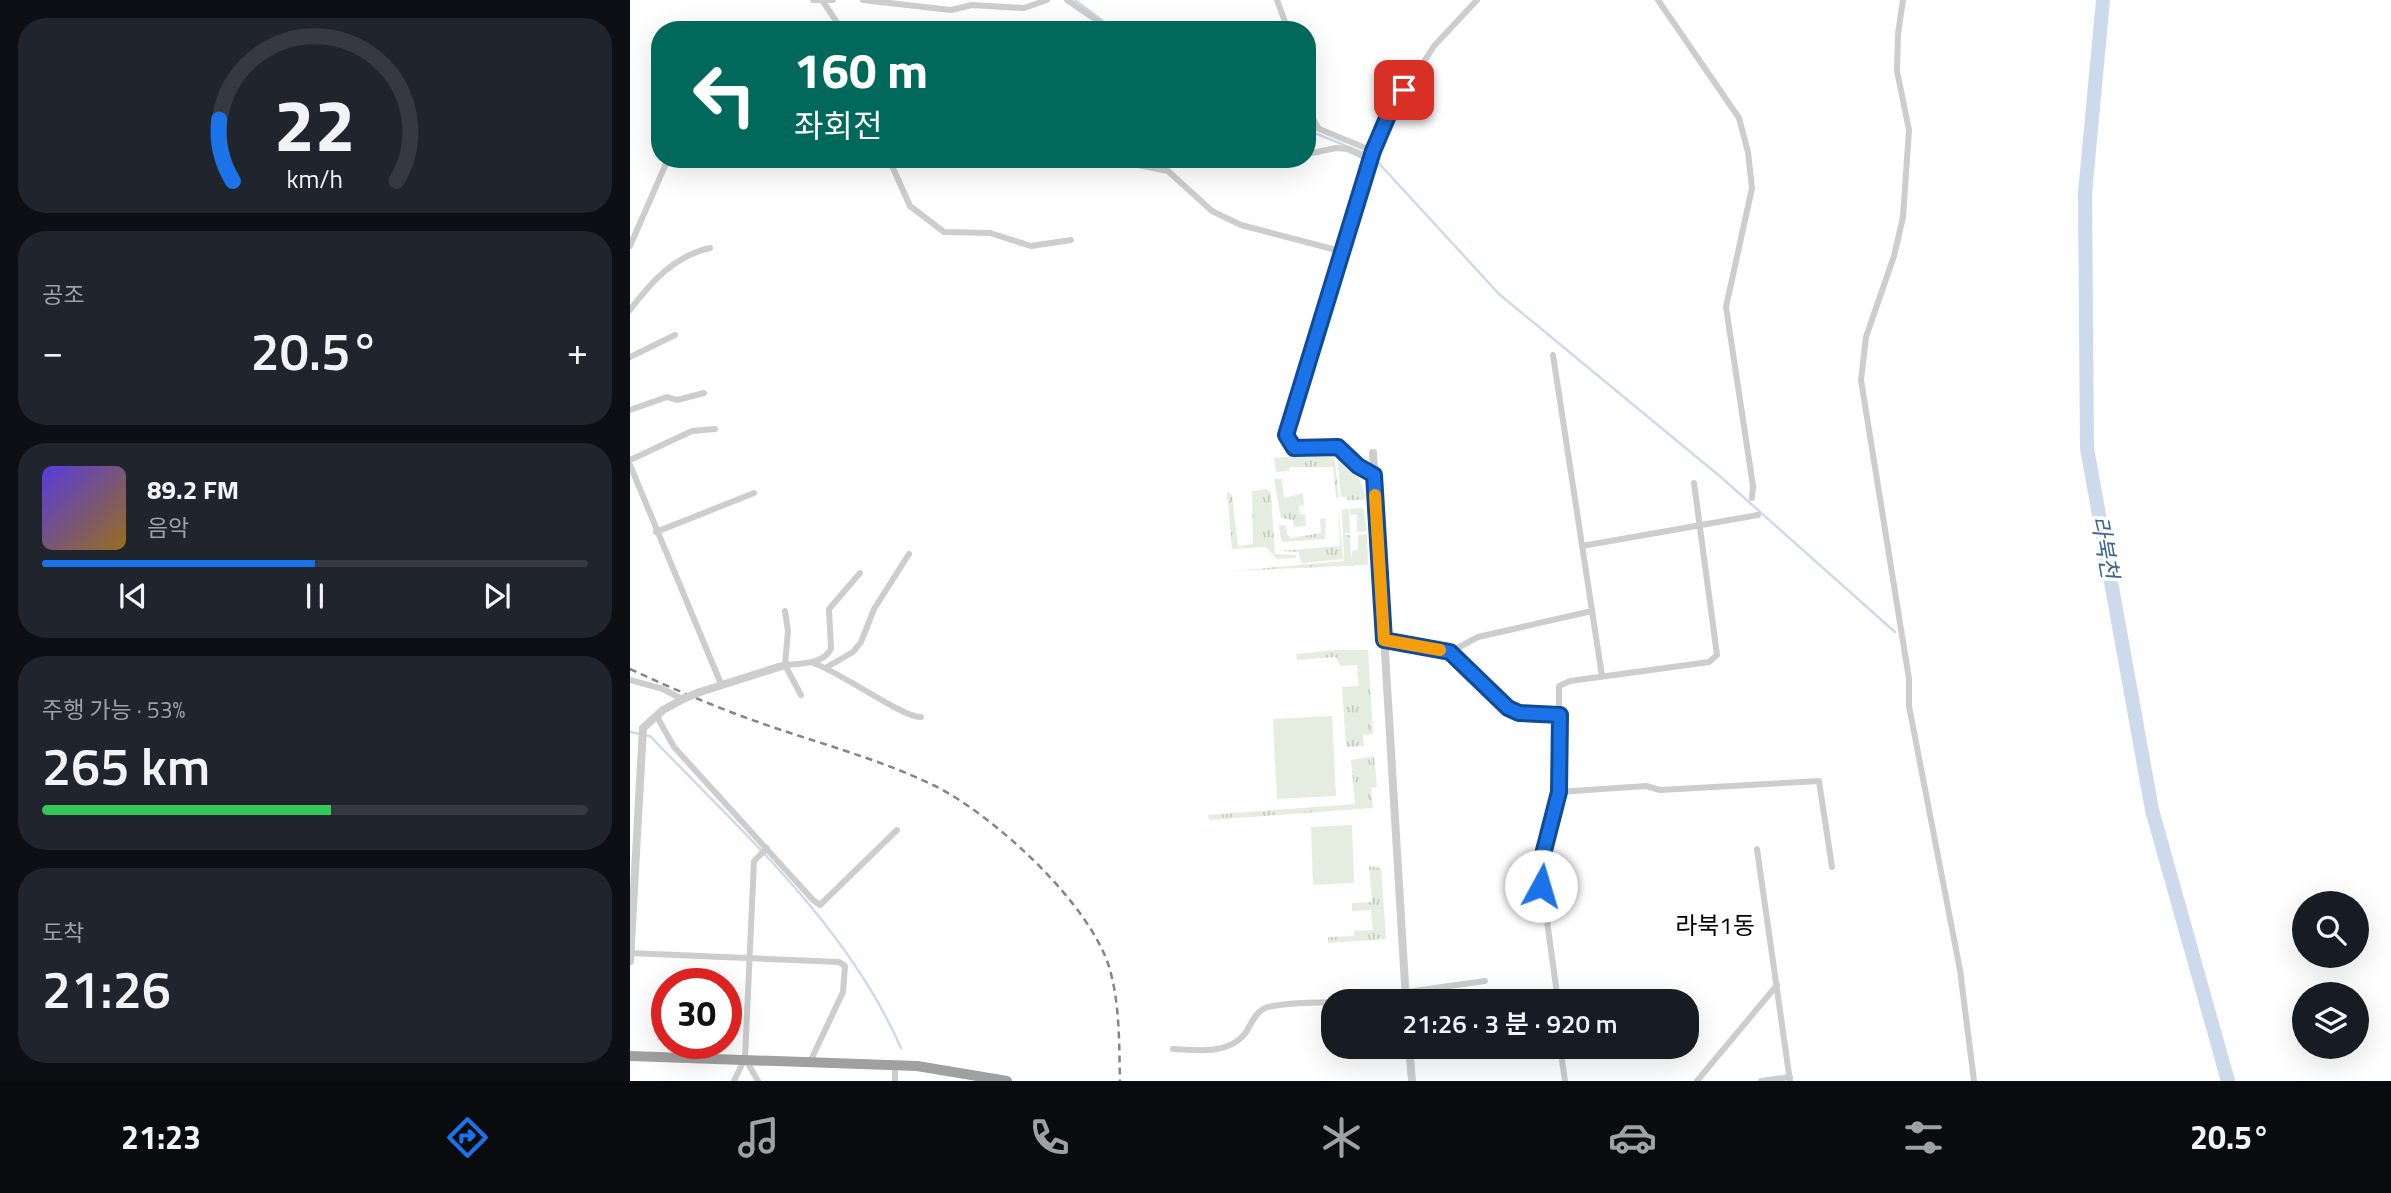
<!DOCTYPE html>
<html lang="ko">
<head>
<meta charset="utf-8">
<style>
  :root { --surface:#171b24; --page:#20242c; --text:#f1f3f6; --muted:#9ea1a6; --line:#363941; --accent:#1a73e8 }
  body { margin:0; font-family:"Titillium Web","Noto Sans KR",sans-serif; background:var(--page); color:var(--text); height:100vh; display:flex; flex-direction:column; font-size:26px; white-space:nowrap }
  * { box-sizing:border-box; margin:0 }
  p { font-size:23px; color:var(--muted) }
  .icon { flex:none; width:38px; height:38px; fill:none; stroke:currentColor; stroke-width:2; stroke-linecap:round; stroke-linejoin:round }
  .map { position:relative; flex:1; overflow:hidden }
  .details { display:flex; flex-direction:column; gap:18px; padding:18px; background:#0d0f14; width:630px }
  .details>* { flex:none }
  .banner { position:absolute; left:21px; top:21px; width:665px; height:147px; border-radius:28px; box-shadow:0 7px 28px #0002; background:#00695c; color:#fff; overflow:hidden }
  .fabs { position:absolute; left:1662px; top:891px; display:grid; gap:14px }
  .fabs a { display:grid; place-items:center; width:77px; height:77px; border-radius:50%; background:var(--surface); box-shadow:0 7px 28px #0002; font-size:35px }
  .speed { position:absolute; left:21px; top:968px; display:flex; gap:14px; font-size:35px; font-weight:700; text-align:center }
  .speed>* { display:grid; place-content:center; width:91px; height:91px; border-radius:50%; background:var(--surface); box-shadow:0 7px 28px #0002; line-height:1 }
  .speed .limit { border:10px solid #d22; background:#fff; color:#111 }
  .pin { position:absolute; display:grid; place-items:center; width:60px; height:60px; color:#fff; margin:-30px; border-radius:14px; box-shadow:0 4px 10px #0006 }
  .me { position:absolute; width:77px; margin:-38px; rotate:6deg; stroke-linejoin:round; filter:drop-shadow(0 0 5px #0008) }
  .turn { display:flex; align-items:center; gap:24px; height:147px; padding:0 28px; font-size:32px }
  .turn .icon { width:91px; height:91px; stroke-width:2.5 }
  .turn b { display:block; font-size:49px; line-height:60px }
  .big { font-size:52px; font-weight:600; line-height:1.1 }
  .details .widget { flex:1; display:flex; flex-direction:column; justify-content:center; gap:10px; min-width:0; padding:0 24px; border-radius:28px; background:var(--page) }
  .details .dial { align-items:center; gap:0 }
  .dial svg { height:182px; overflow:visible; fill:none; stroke:var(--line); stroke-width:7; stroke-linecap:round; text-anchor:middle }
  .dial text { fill:var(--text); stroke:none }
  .song { display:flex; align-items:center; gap:21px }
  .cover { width:84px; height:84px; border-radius:10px; background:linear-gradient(135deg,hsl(250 70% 55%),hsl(40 70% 35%)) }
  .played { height:7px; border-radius:4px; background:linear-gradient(90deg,var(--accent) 50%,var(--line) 50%) }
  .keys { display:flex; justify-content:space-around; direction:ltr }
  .heat { display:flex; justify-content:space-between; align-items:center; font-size:38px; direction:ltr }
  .charge { height:10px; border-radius:5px; background:linear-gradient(90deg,#34c759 53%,var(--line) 0) }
  .trip { position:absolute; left:691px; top:989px; width:378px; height:70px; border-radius:28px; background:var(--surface); box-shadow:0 7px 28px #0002; font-weight:600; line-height:70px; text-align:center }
  .tab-bar { display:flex; height:112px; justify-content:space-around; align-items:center; background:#090b0e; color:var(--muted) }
  .tab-bar .icon { width:49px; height:49px }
  .tab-bar .on { color:var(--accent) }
  .tab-bar b { font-size:32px; color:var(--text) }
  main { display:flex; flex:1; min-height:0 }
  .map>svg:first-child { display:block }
  .grass { fill:url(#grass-tufts) }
  .green { fill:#e4eddf }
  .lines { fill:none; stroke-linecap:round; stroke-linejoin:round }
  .stream { stroke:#ccdaec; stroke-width:2.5 }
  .river { stroke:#ccdaec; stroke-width:14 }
  .minor { stroke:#cdcdcd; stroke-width:6 }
  .tertiary { stroke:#cdcdcd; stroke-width:8 }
  .trunk { stroke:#a0a0a0; stroke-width:10 }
  .rail { stroke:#858585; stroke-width:2.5; stroke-dasharray:7 5; stroke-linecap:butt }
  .tertiary-bridge { stroke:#cdcdcd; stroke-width:8 }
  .route-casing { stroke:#114b97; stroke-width:18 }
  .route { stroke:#1a73e8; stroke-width:12 }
  .slow { stroke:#f59e0b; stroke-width:12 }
  .labels { text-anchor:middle; stroke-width:7; stroke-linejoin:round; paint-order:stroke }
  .water-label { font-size:23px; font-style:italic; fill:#3e6593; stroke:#fff }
  .quarter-label { font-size:24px; fill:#000; stroke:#fff }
</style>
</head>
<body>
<main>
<section class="details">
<div class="widget dial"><svg viewBox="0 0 100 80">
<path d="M14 69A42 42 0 1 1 86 69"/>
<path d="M14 69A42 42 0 0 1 8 42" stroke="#1a73e8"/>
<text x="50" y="56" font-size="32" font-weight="700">22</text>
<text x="50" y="72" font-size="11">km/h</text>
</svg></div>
<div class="widget"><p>공조</p>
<div class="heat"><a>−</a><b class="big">20.5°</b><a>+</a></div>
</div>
<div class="widget">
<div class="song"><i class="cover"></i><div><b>89.2 FM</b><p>음악</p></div></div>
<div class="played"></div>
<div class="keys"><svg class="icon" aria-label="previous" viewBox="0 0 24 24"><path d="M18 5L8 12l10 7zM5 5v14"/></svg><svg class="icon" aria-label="pause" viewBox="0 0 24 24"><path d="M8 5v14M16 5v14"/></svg><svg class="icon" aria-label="next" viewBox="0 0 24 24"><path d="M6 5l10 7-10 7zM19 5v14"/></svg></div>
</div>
<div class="widget"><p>주행 가능 · 53%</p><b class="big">265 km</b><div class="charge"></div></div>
<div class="widget"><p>도착</p><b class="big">21:26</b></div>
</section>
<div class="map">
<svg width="1761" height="1081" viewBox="0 0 1761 1081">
  <defs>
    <pattern id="grass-tufts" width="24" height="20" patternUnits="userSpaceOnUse" patternTransform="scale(1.75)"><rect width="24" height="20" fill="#e4eddf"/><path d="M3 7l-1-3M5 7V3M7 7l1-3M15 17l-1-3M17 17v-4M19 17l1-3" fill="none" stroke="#c4ccc0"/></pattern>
  </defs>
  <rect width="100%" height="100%" fill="#fff"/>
  <g class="grass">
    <polygon points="704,452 709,500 706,497 703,467 659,467 659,471 646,472 644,458"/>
    <path d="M707 454C724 460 730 481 736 496L734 500H718L717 497H711Z"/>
    <polygon points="644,479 652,479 654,498 673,493 674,505 669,506 670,514 675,514 676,526 664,527 663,520 651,518"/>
    <polygon points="637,489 641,493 645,554 666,555 666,558 647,559 636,547 602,549 597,491 602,495 608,546 623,544 622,491"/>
    <polygon points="733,508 737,531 727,532 727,515 720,515 720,509"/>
    <polygon points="714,509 719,509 720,533 715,532 715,535 720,535 721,560 722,551 728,550 728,535 737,534 738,565 602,571 714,561 712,511"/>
    <polygon points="709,511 713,559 671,563 669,552 648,551 710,546"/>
    <polygon points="696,518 695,539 654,542 651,540 649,525 656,525 657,534 661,538 691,533 690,519"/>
    <polygon points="705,650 738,650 743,734 733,735 734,746 716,747 712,687 729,686 727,665 710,666 706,657 667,660 666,654"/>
    <polygon points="744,756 747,787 741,788 743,808 579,820 578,815 725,804 721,760"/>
    <polygon points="739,866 751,868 756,939 698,943 698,937 724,936 724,931 743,930 741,910 722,911 722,903 742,902"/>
  </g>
  <g class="green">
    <polygon points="702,716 706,796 647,799 643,719"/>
    <polygon points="722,825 724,883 683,885 681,827"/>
  </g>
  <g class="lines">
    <g class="stream">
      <polyline points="445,0 485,30"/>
      <polyline points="677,130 739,155"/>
      <polyline points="745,159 869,294 1092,478 1265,632"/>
      <path d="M0 732 20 736C112 832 217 925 271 1048"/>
    </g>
    <polyline class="river" points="1473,0 1455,193 1457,448 1522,810 1598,1081"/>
    <g class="minor">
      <polyline points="183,0 203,0"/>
      <polyline points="192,0 212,30"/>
      <polyline points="233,0 321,10 342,5 394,8 417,0"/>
      <polyline points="437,0 481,30"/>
      <polyline points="647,0 658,30"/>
      <polyline points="1028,0 1109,118 1118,152 1122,188 1096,307 1123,486 1122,498"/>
      <polyline points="1273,0 1268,34 1267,71 1279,130 1273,217 1264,256 1236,337 1231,380 1279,679 1279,706 1330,970 1344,1081"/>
      <polyline points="589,30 598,26 611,30"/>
      <polyline points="677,107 688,128"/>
      <polyline points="677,124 743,151"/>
      <polyline points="677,154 706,148 718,149 740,160"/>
      <polyline points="259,159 280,206 314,232 360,233 401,246 441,240"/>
      <polyline points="478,159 538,171 582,211 611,225 714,252"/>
      <polyline points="0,246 38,159"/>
      <path d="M0 310C21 282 44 256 80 248"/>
      <polyline points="923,355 972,676"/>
      <polyline points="0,357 45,335"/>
      <polyline points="0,410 37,397 47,400 74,393"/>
      <polyline points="0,460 62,431 85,429"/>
      <polyline points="0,465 91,684"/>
      <polyline points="744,475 728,466 708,447 664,448 658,443 656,427 752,128 804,46 847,0"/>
      <polyline points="1064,483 1087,655 1079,662 940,681 929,686 929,792 1016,786 1030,790 1189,781 1202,867"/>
      <polyline points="26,532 124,493"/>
      <polyline points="952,546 1128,515"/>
      <polyline points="155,611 158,631 155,665 171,695"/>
      <polyline points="754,640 820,652 878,708 889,713 930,715"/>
      <polyline points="820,652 848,637 962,611"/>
      <path d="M183 663C209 671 275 719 291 717"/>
      <path d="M155 665C171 663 192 665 201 649L199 609 230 573"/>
      <polyline points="197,667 223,652 231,642 244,609 279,554"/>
      <polyline points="0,680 33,689 52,699"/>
      <polyline points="26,715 44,747 183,900 190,905 267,830"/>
      <polyline points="1127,849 1160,1081"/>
      <polyline points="0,953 209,962 215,966 213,992 180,1062"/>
      <polyline points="713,1001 855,981"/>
      <polyline points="928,1001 910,870 929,792"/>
      <polyline points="930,1046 935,1081"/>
      <path d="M543 1049C567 1050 596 1055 614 1035 621 1026 623 1015 633 1009 648 1002 686 1003 704 1002"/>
      <polyline points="116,1060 128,1081"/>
      <polyline points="104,1081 115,1058 124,861 137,848"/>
      <polyline points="265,1081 265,1066"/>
      <polyline points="1067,1081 1147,985"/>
      <polyline points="1131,1081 1160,1077"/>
    </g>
    <g class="tertiary">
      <polyline points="743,453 776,1001"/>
      <polyline points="70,692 155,665"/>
      <polyline points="0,961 13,728 33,710 55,698"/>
      <polyline points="779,1046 782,1081"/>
    </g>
    <polyline class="trunk" points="0,1056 287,1066 377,1081"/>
    <path class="rail" d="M0 669C41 688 85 707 128 722 187 743 247 758 303 785 363 814 462 905 480 970 490 1006 489 1044 490 1081"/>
    <polyline class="tertiary-bridge" points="55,698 70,692"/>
  </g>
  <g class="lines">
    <g class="route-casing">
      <polyline id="route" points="774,90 760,111 743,151 656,435 664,448 708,447 728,466 744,475 754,640 820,652 878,708 889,713 930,715 929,792 909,870 911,886"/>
    </g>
    <use href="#route" class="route"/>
    <polyline class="slow" points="745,495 754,640 810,650"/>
  </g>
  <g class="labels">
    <g class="water-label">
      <text transform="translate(1475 547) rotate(80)" y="8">라북천</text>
    </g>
    <g class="quarter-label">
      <text x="1085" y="934">라북1동</text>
    </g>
  </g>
</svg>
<div class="fabs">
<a><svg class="icon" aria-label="search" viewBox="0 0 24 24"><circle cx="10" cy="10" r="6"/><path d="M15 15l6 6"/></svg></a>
<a><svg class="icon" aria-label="layers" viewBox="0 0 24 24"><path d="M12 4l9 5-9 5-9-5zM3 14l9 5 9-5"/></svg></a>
</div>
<div class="speed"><div class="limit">30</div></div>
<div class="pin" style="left:774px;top:90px;background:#d93025"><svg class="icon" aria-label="arrive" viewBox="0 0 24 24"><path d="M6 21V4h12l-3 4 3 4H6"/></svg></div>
<svg class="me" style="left:911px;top:886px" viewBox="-20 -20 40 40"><circle r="19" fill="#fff"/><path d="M0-13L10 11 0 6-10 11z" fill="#1a73e8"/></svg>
<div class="trip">21:26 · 3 분 · 920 m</div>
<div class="banner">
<div class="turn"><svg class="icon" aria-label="left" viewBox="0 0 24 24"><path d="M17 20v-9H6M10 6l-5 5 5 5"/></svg><div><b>160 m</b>좌회전</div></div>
</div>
</div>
</main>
<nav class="tab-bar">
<b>21:23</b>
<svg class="icon on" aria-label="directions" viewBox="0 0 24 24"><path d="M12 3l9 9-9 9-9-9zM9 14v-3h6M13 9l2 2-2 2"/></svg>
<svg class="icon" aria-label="music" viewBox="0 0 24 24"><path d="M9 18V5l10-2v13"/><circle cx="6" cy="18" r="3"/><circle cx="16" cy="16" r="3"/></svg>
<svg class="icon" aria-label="phone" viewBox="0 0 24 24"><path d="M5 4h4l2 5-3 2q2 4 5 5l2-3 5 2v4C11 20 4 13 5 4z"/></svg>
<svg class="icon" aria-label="climate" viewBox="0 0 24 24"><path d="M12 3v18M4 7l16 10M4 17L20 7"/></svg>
<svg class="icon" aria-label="car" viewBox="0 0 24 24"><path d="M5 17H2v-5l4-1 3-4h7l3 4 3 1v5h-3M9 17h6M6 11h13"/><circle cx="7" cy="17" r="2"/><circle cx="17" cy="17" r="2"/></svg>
<svg class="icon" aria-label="filters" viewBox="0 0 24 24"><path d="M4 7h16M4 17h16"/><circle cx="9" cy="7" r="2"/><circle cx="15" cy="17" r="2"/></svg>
<b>20.5°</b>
</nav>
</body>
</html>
